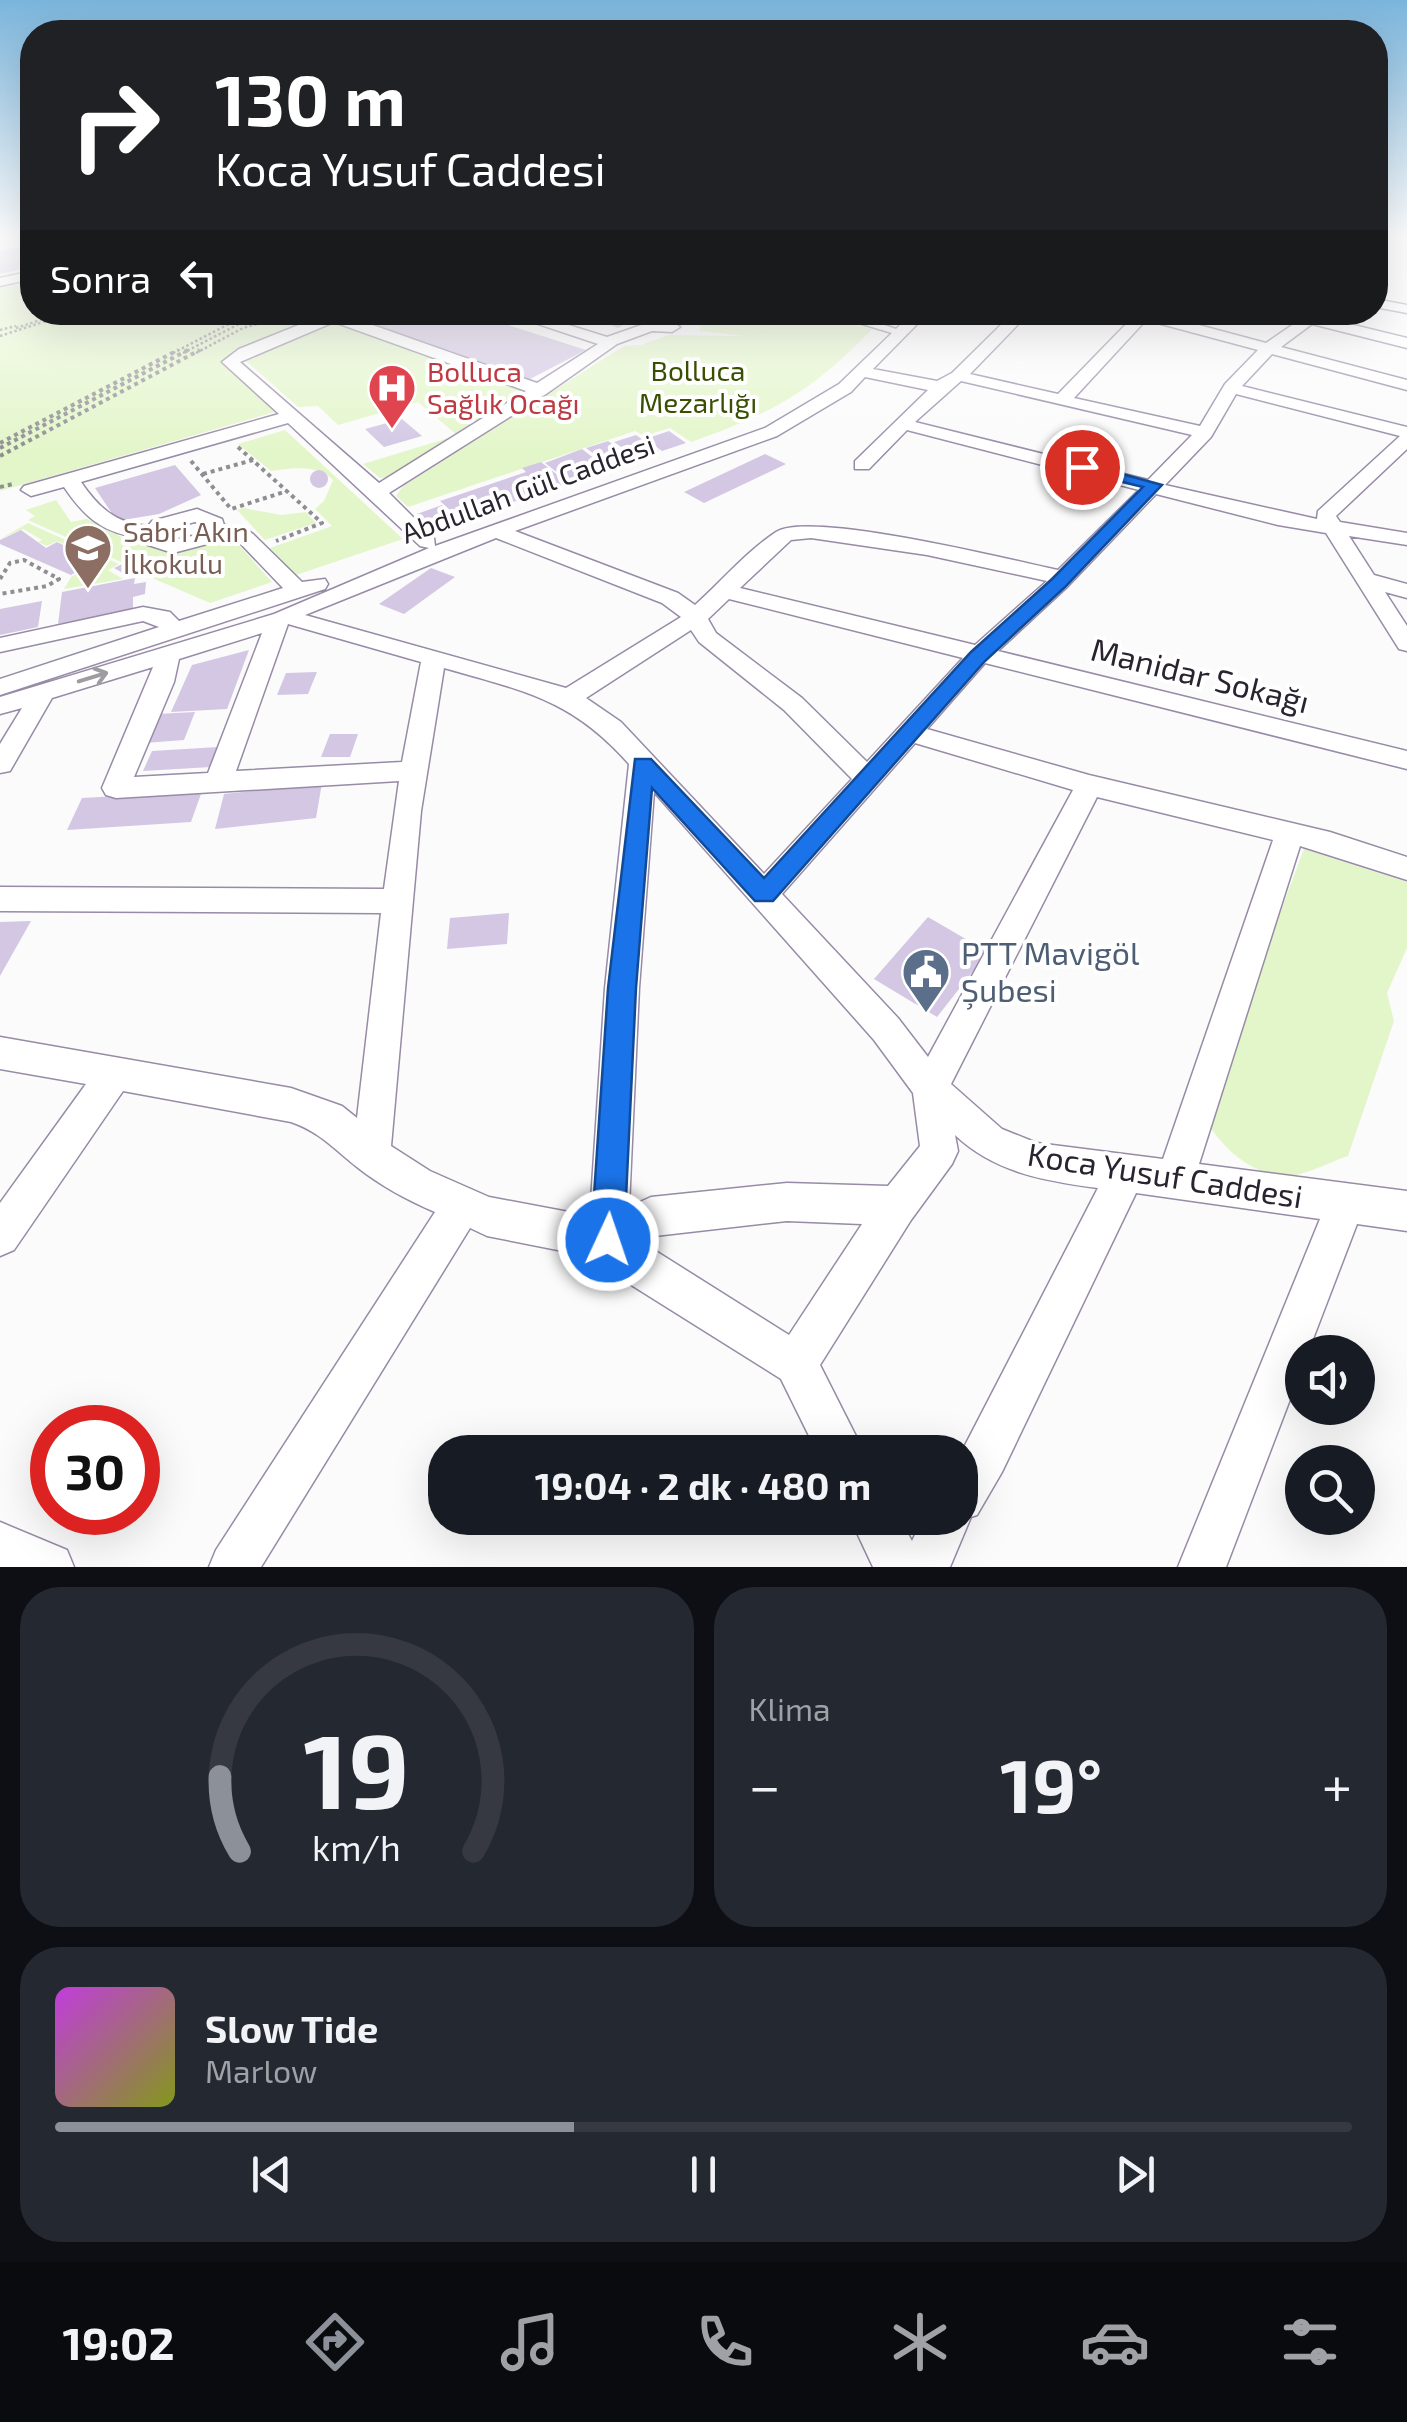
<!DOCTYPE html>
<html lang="tr">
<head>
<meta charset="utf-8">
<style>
  :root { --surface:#171b24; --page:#242831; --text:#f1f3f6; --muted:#9ea1a6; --line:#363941; --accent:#8c9099 }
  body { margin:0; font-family:"Exo 2",sans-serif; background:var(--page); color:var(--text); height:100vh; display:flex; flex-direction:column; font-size:38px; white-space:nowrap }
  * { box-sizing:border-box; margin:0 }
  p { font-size:32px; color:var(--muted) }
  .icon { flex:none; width:55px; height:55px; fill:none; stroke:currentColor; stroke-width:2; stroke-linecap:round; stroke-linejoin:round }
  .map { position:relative; height:1567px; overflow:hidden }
  .panel { display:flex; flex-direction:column; gap:20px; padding:20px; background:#0d0f14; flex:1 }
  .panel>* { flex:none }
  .hud { position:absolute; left:20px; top:20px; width:1368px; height:305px; border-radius:40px; box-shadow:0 10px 40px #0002; background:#202124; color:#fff; overflow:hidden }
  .controls { position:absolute; left:1285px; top:1335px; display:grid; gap:20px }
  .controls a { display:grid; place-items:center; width:90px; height:90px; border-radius:50%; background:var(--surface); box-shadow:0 10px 40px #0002; font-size:50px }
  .speed { position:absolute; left:30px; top:1405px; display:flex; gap:20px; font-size:50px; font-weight:700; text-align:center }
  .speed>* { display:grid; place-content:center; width:130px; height:130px; border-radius:50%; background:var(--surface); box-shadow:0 10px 40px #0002; line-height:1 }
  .speed .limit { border:15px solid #d22; background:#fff; color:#111 }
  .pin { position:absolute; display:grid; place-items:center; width:85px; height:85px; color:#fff; margin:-42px; border:5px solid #fff; border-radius:50%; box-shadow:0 2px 10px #0007 }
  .me { position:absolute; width:110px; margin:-55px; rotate:3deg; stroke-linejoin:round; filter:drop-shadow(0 0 8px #0008) }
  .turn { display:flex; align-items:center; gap:35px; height:210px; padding:0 30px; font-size:45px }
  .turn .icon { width:130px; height:130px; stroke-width:2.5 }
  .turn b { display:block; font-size:70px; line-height:85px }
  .then { display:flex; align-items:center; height:95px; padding:0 30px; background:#0003; gap:20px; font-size:38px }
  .big { font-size:75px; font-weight:700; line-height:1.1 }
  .panel .tile { flex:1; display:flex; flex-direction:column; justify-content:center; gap:15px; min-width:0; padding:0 35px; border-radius:40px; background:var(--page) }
  .panel .dial { align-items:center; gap:0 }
  .dial svg { height:260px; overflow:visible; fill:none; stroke:var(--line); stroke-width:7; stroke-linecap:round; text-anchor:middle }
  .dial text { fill:var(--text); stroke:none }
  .song { display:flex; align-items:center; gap:30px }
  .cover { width:120px; height:120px; border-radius:15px; background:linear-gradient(135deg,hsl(290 70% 55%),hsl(70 70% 35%)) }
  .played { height:10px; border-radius:5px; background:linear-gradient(90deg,var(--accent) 40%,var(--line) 40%) }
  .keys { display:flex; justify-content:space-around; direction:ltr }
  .heat { display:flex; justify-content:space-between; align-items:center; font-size:55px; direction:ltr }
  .panel .tiles { flex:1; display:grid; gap:20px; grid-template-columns:1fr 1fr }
  .tile:last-child { grid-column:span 2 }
  .trip { position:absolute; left:428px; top:1435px; width:550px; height:100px; border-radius:40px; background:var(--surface); box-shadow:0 10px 40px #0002; font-weight:700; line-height:100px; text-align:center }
  .tabs { display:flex; height:160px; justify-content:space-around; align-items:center; background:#090b0e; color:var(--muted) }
  .tabs .icon { width:70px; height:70px }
  .tabs .selected { color:var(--accent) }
  .tabs b { font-size:45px; color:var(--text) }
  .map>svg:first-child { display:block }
  .green { fill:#e3f6c9 }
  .building { fill:#d3c7e4 }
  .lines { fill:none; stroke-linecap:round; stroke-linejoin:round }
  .minor-casing { stroke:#978ba6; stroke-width:3 }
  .path-far1 { stroke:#908e93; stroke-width:2.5; stroke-dasharray:2.5 2.5; stroke-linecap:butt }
  .path { stroke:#908e93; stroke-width:4; stroke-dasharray:4 4; stroke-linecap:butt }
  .minor { fill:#fff; fill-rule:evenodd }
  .oneway { stroke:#9f9ca1 }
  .route { fill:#1a73e8; stroke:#114b97; stroke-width:2.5 }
  .labels { text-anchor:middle; stroke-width:8; stroke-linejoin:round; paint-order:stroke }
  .far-park-label { font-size:28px; fill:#395003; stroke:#fff }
  .far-health-label { font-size:28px; fill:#be3a42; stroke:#fff; text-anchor:start }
  .far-street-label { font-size:28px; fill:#29242f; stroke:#fff }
  .far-education-label { font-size:28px; fill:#785e54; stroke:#fff; text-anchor:start }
  .street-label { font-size:32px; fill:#29242f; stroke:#fff }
  .service-label { font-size:32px; fill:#4e5e75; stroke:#fff; text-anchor:start }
</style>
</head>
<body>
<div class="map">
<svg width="1407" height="1567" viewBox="0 0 1407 1567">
  <rect width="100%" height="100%" fill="#fbfbfb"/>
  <g class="green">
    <polygon points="32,281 32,312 334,313 239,350 225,360 275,412 0,491 0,289"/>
    <path d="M668 313H800L746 336 804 313 872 329C812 392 772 413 691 442L670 428 644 436 635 431 408 507 396 496 403 486 624 346 641 345 669 335 745 336 700 331 701 324Z"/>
    <polygon points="331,323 340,324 528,390 457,435 418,402 338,425 318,406 298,407 246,361"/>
    <path d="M285 430 403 539 296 575 270 548 332 526 315 509 324 501 333 480C318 464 291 468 271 471L238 444Z"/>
    <polygon points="455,436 389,477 380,478 363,464"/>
    <polygon points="56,500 71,522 87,519 127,540 170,551 228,539 238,544 272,582 210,603 143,574 151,569 130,559 121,562 28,520 35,516 26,510"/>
    <polygon points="243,508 281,515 306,512 316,523 265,540 237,510"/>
    <polygon points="28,523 119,564 108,570 123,579 64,589 71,577 99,561 57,541 47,546 38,542 42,540 23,529 0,539"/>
    <path d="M1304 849 1407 882V948L1387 993 1394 1021 1348 1156C1330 1162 1304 1176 1286 1176 1250 1176 1219 1144 1203 1116Z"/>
  </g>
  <g class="building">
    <polygon points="32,244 32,267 0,274 0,250"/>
    <polygon points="442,312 468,312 586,350 530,379 361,320 385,313 415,323"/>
    <polygon points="659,312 676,318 661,324 639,316 618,328 579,313"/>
    <polygon points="402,419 422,436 384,447 365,429"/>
    <polygon points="669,431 686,443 662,451 645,439"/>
    <polygon points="636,435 659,451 637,458 614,442"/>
    <polygon points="608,441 636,460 613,468 586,448"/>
    <polygon points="582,449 608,469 568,481 545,463"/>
    <polygon points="765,454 786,464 704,503 684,492"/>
    <polygon points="541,462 568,483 461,520 440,501 526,472 522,468"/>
    <polygon points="175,465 201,495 159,514 117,521 95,488"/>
    <circle cx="319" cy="479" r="9"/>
    <polygon points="442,505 458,520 432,529 417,514"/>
    <polygon points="21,530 46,548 57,542 96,561 71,575 0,544 0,540"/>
    <polygon points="131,560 146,568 130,577 114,568"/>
    <polygon points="431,568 455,577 404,614 379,604"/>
    <polygon points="135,578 134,584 146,582 145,594 133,597 133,610 58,624 62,592"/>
    <polygon points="42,601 38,627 0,635 0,609"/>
    <polygon points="249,650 227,709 171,712 192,665"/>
    <polygon points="317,672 308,694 277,695 286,673"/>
    <polygon points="195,712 184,740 145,743 157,714"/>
    <polygon points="330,734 358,734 350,757 321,757"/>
    <polygon points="218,747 211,767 143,771 152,751"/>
    <polygon points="322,783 316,818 215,829 224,794"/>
    <polygon points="202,791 191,822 67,830 82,798"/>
    <polygon points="509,913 507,944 447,949 450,918"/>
    <polygon points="928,917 988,952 937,1017 874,979"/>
    <polygon points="31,921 0,976 0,922"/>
  </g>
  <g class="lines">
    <g class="minor-casing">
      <g id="minor">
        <polygon points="1382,235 1399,235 1375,246 1375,238"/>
        <polygon points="32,271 32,279 0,286 0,278"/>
        <polygon points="1375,299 1407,305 1407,313 1375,307"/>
        <path d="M331 312H352L347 316 537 383 598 344 502 312H527L607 337 650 322H672L680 327 672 332 652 331 617 344 546 394 389 493 434 538 435 546 765 428 839 384 892 333 822 312H847L896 329 913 312H929L873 369 937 381 952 373 1014 312H1030L970 374 1058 394 1133 317 1124 312H1150L1266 343 1298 321 1274 312H1326L1321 317 1407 338V348L1312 324 1281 347 1407 380V390L1272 354 1242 386 1407 427V449L1336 516 1340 522 1407 533V545L1349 536 1374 575 1407 584V598L1385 592 1407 626V651L1399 649 1326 533 1278 525 1156 494 1066 588 998 651 1407 751V769L985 663 927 729 1089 775 1330 832 1407 857V880L1300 846 1199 1164 1407 1191V1231L1357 1224 1308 1352H1302V1368L1226 1567H1178L1320 1219 1136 1193 1002 1472 977 1515 971 1517 950 1567H873L850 1518H899L912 1541 923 1518H960V1455L1098 1188C1046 1181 995 1173 955 1135L958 1151 952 1164 911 1220 820 1365 864 1452H817L781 1379 628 1283 598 1258 487 1236 470 1228 261 1567H209L216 1550 435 1212C407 1200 381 1186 357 1167 334 1149 320 1132 291 1122L123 1091 14 1250 0 1256V1203L86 1084 0 1069V1037L291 1088 342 1106 357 1118 381 913 0 911V887L384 889 399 781 116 798 106 795 102 788 153 667 52 698 10 771 0 773V744L22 708 0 714V697L274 614 429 548 420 546 288 423 81 482C99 508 115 523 148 526L152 521 197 509 222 519 224 525 244 528 253 534 302 582 325 579 328 584 325 589 0 695V679L159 627 143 621 0 652V638L143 607 170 612 179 621 283 588 239 542 216 536 211 543 173 553 145 544 142 538C104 534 85 518 64 487L31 496 21 490 24 486 279 414 222 362 239 349ZM1146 320 1258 350 1225 384 1200 426 1074 398ZM334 322 526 391 379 483 240 362ZM865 377 928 390 855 461V469H869L907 430 1139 490 1058 570C1011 560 810 510 776 532 747 551 721 582 695 605L678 593 515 531 777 436 851 392ZM961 381 1192 435 1148 480 915 422ZM1236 394 1400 436 1318 511 1317 519 1165 485 1211 437ZM195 522 203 525 197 535 174 540 164 537 167 529ZM496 538 662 603 681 617 566 688 305 615ZM811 538 927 555 1047 581 975 645 740 588 791 540ZM729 599 963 658 867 762 802 698 716 633 708 619ZM288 624 421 662 402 762 236 771ZM691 630 699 642 784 710 852 779 764 874 621 722 586 698ZM262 633 208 773 134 777 174 682 179 659ZM444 668C524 691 572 699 629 764L605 988 590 1216 489 1197 430 1171 391 1146 421 811ZM915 743 1073 790 928 1057 898 1018 782 894ZM654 792 874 1040 913 1093 920 1146 888 1186 787 1183 651 1197 629 1207 639 988ZM1097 797 1273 840 1163 1159 1037 1143 1002 1129 951 1084ZM787 1221 862 1224 789 1335 643 1243 655 1236Z"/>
        <polygon points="0,1522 67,1550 74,1567 0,1567"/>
      </g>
    </g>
    <g class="path-far1">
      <polyline points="16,328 65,312"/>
      <polyline points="0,330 16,326"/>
      <polyline points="0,336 74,312"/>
      <polyline points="173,353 252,312"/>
      <polyline points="183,353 262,312"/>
      <polyline points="196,353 243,328 288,315"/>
    </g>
    <g class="path">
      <polyline points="0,443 178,350"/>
      <polyline points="238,447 322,523 276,541"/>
      <polyline points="0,448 188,350"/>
      <polyline points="0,456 200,350"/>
      <polyline points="191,461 231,509 287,491"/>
      <polyline points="203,474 253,460"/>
      <polyline points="0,487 13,484"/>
      <polyline points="0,579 10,563 24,560 59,579 47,586 0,594"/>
    </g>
    <use href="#minor" class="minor"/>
  </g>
  <defs><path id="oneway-shaft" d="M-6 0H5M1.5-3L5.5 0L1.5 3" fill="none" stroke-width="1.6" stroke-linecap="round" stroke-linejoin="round" transform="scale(2.5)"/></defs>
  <use class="oneway" href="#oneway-shaft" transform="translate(93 677) rotate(-17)"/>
  <linearGradient id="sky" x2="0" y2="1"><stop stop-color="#7bb5dc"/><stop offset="0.52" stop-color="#fdfdfd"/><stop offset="1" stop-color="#fdfdfd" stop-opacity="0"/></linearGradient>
  <rect width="1407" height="454" fill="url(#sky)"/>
  <polygon class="route" points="1082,463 1162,485 1065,587 985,661 773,901 755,901 652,788 636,988 624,1240 619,1251 608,1256 596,1251 591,1240 608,988 635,759 651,759 764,878 971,652 1052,579 1143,487 1077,471 1077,464"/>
  <defs>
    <g id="hospital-pin" transform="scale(2.5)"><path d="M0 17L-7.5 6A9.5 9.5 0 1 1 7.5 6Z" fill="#e0444e" stroke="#fff"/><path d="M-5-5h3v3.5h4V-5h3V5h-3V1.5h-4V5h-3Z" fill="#fff"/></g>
    <g id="school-pin" transform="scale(2.5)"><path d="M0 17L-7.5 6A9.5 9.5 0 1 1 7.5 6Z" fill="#8d6e63" stroke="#fff"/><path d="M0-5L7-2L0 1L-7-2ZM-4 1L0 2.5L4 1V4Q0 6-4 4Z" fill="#fff"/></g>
    <g id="civic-pin" transform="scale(2.5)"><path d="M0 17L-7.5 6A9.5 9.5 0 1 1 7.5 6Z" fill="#5c6f8a" stroke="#fff"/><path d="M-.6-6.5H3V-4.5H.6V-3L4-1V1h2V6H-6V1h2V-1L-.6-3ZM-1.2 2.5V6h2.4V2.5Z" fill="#fff"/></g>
  </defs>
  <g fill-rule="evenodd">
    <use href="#hospital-pin" x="392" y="388"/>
    <use href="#school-pin" x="88" y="548"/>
    <use href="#civic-pin" x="926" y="972"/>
  </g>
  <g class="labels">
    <g class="far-park-label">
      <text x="698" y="381">Bolluca<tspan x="698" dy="32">Mezarlığı</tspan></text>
    </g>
    <g class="far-health-label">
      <text x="427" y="382">Bolluca<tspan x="427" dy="32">Sağlık Ocağı</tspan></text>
    </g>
    <g class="far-street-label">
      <text transform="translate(528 489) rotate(-20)" y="10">Abdullah Gül Caddesi</text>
    </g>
    <g class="far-education-label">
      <text x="123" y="542">Sabri Akın<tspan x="123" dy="32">İlkokulu</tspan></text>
    </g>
    <g class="street-label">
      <text transform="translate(1200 676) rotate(14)" y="11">Manidar Sokağı</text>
      <text transform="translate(1165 1176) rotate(9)" y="11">Koca Yusuf Caddesi</text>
    </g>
    <g class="service-label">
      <text x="961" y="965">PTT Mavigöl<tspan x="961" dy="37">Şubesi</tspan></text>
    </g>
  </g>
</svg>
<div class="controls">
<a><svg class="icon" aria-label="sound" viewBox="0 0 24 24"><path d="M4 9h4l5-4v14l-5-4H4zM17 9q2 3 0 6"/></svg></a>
<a><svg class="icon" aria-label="search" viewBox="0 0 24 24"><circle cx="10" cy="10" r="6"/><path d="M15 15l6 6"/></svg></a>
</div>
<div class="speed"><div class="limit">30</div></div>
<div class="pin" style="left:1082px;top:467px;background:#d93025"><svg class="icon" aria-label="arrive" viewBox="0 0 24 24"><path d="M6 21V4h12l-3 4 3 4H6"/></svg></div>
<svg class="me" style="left:608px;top:1240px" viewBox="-20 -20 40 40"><circle r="17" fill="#1a73e8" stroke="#fff" stroke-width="3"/><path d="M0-11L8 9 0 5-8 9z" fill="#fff"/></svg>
<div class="trip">19:04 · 2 dk · 480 m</div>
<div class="hud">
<div class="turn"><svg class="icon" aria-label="right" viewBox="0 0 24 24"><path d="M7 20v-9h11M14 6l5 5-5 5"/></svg><div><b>130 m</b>Koca Yusuf Caddesi</div></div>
<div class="then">Sonra<svg class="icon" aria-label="left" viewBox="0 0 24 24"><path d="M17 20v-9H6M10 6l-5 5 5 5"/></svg></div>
</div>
</div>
<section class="panel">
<div class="tiles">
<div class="tile dial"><svg viewBox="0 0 100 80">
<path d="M14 69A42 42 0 1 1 86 69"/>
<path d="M14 69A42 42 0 0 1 8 46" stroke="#8c9099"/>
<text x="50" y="56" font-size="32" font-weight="700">19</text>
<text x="50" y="72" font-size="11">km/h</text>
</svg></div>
<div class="tile"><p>Klima</p>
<div class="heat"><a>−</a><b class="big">19°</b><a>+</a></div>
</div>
<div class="tile">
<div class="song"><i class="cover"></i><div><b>Slow Tide</b><p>Marlow</p></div></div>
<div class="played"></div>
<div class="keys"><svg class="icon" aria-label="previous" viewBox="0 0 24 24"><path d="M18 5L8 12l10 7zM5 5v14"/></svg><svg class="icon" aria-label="pause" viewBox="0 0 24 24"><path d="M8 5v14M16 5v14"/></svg><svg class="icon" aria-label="next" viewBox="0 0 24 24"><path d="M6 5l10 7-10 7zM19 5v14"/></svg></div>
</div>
</div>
</section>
<nav class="tabs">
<b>19:02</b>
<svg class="icon selected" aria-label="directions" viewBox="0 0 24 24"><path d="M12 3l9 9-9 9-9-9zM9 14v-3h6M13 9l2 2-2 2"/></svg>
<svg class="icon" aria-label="music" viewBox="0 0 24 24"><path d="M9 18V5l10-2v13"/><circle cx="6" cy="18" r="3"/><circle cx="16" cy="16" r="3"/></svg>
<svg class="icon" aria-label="phone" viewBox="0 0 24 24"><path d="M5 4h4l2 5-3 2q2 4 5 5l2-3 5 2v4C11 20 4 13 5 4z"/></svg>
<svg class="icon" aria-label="climate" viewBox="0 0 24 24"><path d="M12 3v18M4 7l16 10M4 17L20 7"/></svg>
<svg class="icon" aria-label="car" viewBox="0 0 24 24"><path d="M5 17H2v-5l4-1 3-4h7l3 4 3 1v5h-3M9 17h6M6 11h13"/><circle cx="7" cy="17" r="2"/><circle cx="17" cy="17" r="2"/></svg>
<svg class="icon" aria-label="filters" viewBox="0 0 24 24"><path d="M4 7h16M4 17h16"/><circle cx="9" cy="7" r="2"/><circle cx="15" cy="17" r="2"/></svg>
</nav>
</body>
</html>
